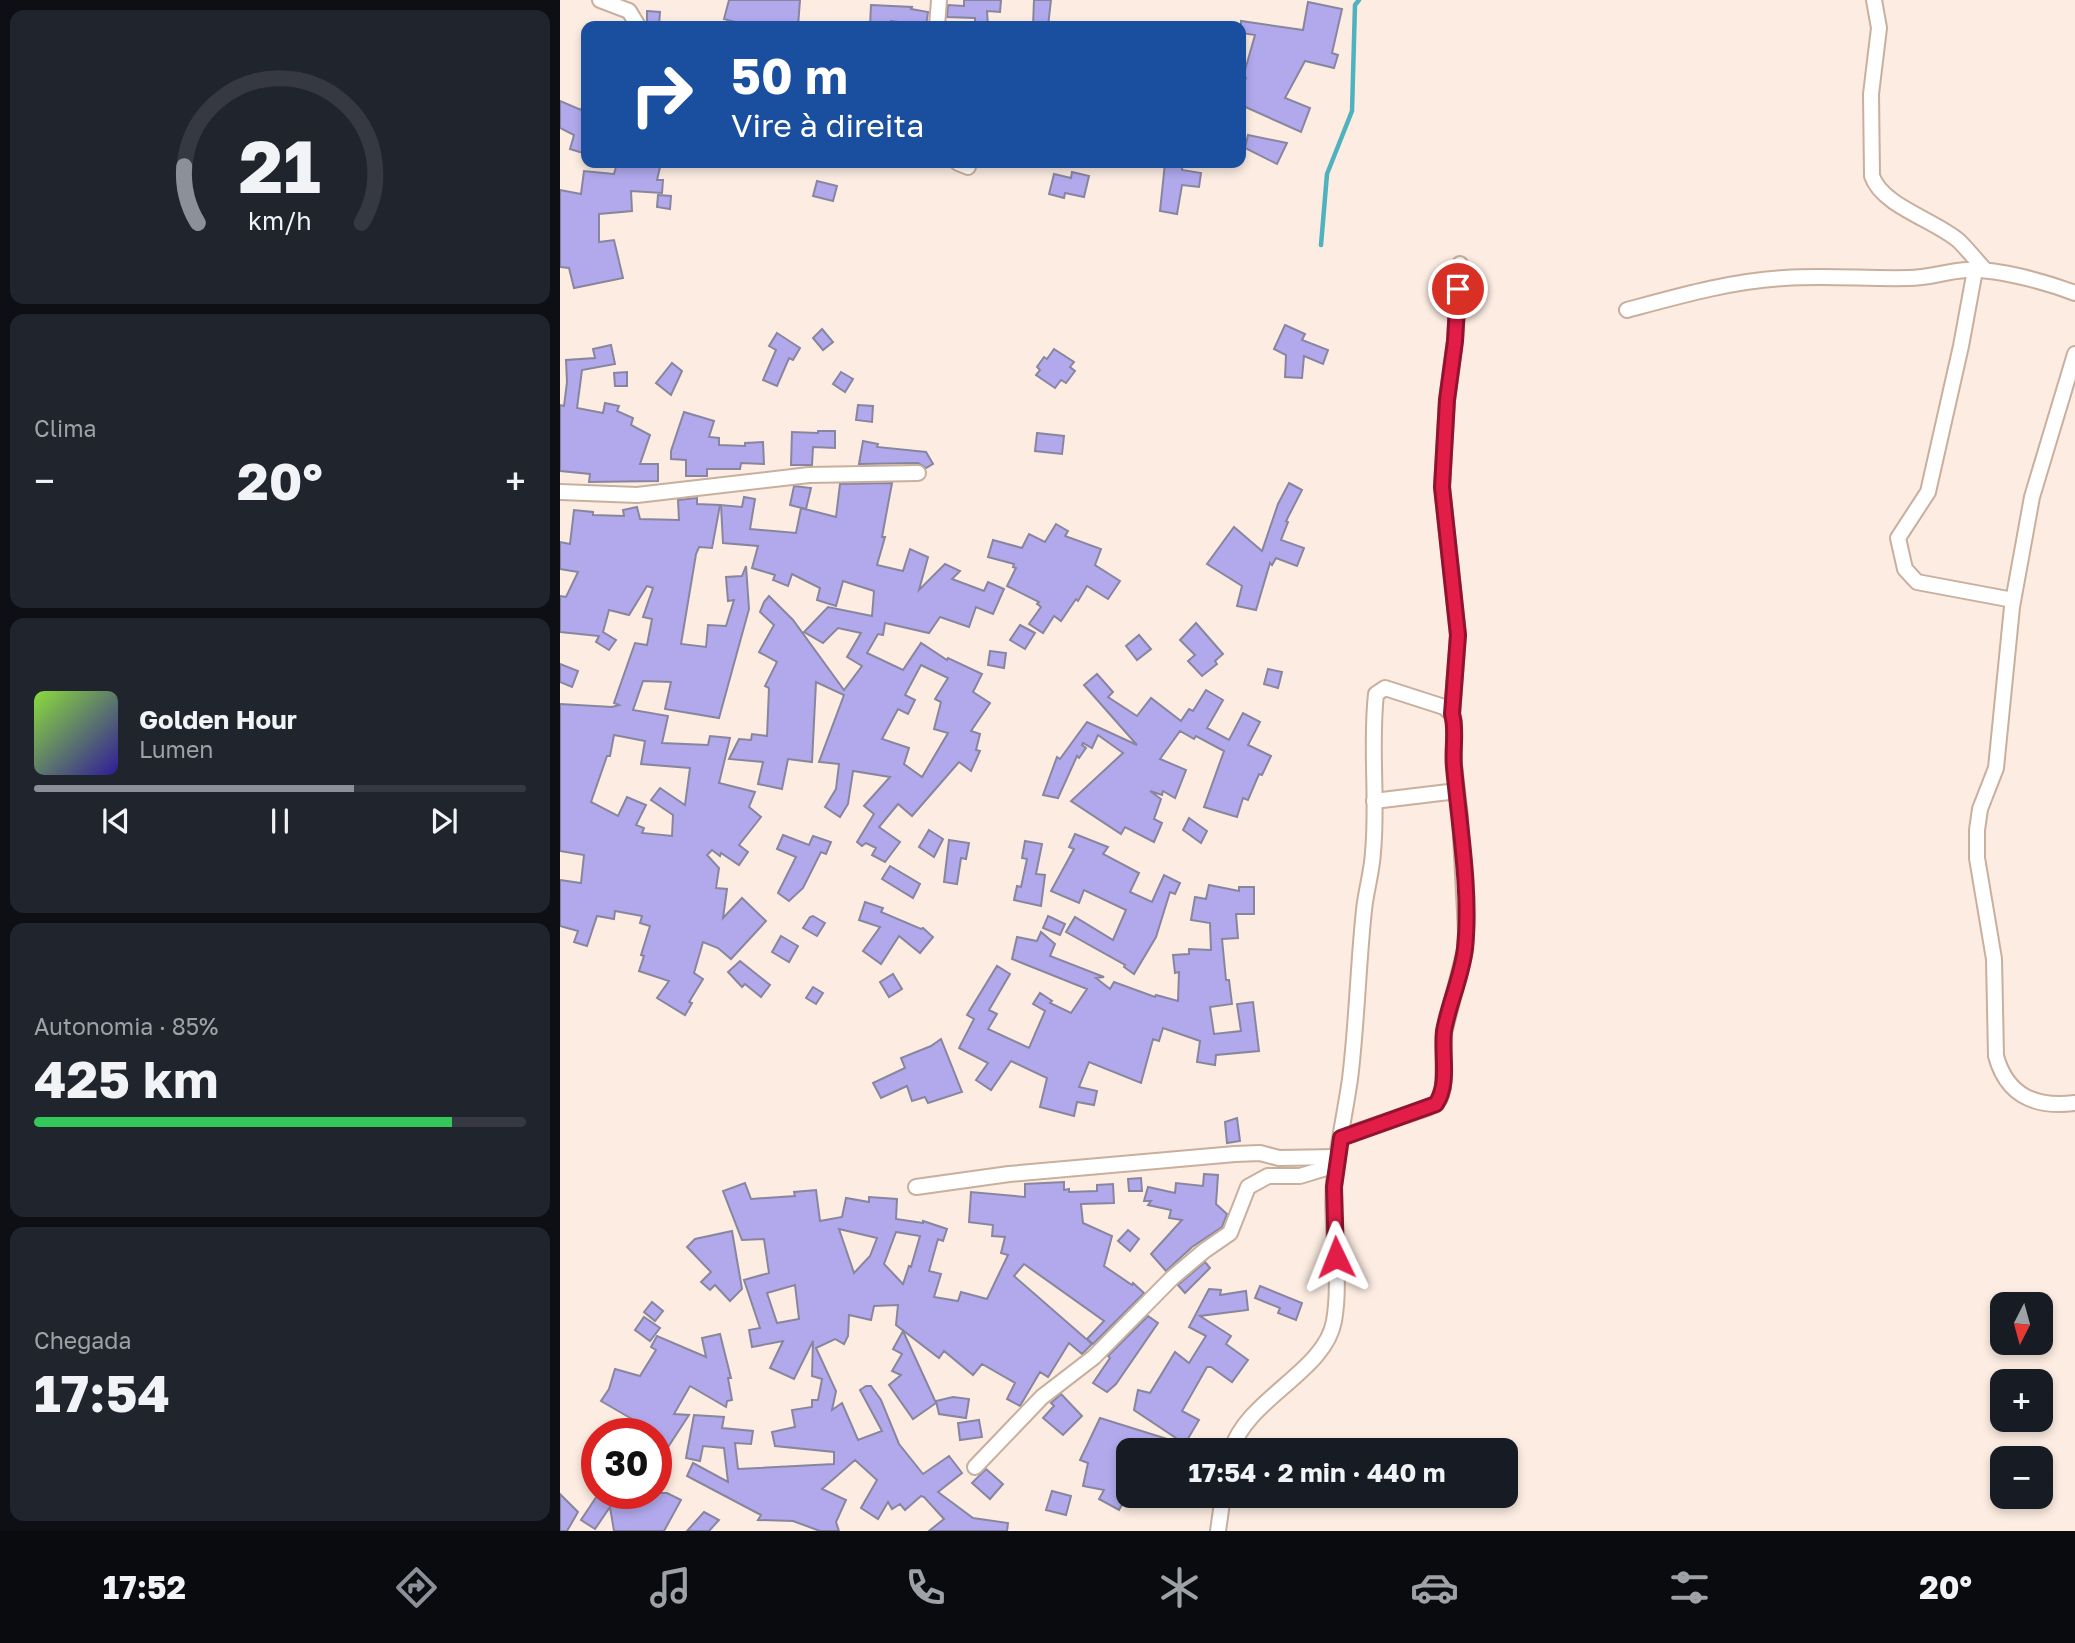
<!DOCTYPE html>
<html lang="pt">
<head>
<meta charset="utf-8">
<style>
  :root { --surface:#171b24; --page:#20242c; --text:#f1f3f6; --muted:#9ea1a6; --line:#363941; --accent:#8c9099 }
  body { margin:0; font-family:"Golos Text",sans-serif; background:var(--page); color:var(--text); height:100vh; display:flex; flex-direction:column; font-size:26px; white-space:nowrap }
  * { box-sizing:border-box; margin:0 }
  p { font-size:23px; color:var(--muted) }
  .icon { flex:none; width:38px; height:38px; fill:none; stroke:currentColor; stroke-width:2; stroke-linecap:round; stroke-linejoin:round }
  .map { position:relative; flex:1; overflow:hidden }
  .side { display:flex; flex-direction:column; gap:10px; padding:10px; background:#0d0f14; width:560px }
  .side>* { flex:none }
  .guide { position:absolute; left:21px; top:21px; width:665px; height:147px; border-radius:14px; box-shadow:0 4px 10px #0003; background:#1a4fa0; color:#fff; overflow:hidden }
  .needle { width:46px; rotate:186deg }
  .fabs { position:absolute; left:1430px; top:1292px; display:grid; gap:14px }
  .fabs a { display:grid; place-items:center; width:63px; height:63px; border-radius:14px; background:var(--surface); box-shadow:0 4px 10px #0003; font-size:35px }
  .speed { position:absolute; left:21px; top:1418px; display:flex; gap:14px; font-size:35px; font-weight:700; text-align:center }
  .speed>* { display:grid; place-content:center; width:91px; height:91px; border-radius:50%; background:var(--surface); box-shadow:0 4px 10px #0003; line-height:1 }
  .speed .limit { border:10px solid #d22; background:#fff; color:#111 }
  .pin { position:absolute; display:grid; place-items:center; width:60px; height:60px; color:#fff; margin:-30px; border:4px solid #fff; border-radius:50%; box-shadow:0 2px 7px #0007 }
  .me { position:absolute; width:77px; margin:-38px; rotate:358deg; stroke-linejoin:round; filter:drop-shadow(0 0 5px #0008) }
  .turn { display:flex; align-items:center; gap:24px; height:147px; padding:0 35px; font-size:32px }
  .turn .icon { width:91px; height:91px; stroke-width:2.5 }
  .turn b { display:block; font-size:49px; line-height:60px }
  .big { font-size:52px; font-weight:700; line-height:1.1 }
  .side .tile { flex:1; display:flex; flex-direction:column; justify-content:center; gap:10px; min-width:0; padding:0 24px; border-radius:14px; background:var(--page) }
  .side .dial { align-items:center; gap:0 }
  .dial svg { height:182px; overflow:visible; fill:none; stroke:var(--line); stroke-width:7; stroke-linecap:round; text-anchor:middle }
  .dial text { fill:var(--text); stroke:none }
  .song { display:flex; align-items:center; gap:21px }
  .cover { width:84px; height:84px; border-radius:10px; background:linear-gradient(135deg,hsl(90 70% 55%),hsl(250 70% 35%)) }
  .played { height:7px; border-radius:4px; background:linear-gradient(90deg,var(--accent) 65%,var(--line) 65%) }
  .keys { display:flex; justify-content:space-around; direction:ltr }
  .heat { display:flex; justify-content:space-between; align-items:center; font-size:38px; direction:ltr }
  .charge { height:10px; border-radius:5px; background:linear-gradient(90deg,#34c759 85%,var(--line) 0) }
  .trip { position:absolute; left:556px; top:1438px; width:402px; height:70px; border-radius:14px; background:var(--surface); box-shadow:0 4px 10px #0003; font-weight:700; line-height:70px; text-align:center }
  .dock { display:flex; height:112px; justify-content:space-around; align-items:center; background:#090b0e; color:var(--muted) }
  .dock .icon { width:49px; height:49px }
  .dock .selected { color:var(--accent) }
  .dock b { font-size:32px; color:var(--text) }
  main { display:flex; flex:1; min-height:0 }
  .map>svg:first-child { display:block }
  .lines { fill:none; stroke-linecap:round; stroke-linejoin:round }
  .stream { stroke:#4eb2bf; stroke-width:4.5 }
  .building { fill:#b1a9ec; stroke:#88869f; stroke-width:2; fill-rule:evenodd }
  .street-casing { stroke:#c8af9e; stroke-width:18 }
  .street { stroke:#fff; stroke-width:14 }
  .route-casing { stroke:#92132f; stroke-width:18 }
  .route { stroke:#e11d48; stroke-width:12 }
</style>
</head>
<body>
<main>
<section class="side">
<div class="tile dial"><svg viewBox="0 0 100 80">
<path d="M14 69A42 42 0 1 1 86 69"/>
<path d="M14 69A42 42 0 0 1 8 44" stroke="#8c9099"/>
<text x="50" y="56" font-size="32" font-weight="700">21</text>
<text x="50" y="72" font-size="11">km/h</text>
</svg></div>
<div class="tile"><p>Clima</p>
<div class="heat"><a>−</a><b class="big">20°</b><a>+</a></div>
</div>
<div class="tile">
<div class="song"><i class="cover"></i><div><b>Golden Hour</b><p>Lumen</p></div></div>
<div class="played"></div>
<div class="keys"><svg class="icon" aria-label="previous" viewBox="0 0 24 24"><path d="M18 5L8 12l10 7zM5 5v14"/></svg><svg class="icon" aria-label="pause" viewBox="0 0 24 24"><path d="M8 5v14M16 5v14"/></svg><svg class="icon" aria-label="next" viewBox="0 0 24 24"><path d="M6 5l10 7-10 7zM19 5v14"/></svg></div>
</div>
<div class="tile"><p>Autonomia · 85%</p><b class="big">425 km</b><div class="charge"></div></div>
<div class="tile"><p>Chegada</p><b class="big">17:54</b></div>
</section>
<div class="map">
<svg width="1515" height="1531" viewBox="0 0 1515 1531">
  <rect width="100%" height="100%" fill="#fcece1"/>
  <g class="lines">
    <polyline class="stream" points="761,245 767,174 792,111 795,5 799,0"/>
  </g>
  <g class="building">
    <polygon points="169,0 240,0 238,26 183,26 183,24 164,19"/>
    <polygon points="404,0 441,0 440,12 427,11 428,26 415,26 415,18 387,17 388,5 404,6"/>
    <polygon points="474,0 491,0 488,26 473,26"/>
    <polygon points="748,2 782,9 772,53 778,55 774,68 745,61 725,98 750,108 741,132 681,105 681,89 686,78 683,77 695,35 681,33 681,21 743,30"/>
    <polygon points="311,5 352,7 351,9 368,12 366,26 331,21 331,26 310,26"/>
    <polygon points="87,11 100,12 99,25 87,24"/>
    <polygon points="0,101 21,110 23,104 26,105 26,154 10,149 14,135 0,128"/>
    <polygon points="688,135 727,143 717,164 685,148"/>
    <polygon points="57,163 101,163 97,180 103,180 102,193 71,191 72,211 39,214 39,242 54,240 63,278 14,288 9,268 0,267 0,190 21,194 24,171 54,174"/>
    <polygon points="605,163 623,163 622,170 641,173 639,187 622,185 617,214 600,211"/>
    <polygon points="512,172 529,176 524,197 505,193 504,198 489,194 494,174 511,178"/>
    <polygon points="257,181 277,186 273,201 253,196"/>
    <polygon points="98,195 111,196 110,209 97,207"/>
    <polygon points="725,325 745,334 742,340 768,350 763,364 744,356 742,378 725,377 726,355 714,349"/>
    <polygon points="262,329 273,342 263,350 253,338"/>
    <polygon points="217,333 240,348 233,360 229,358 217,386 203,380 216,350 209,346"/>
    <polygon points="51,345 55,364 22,370 17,408 43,413 45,403 59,406 57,411 73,418 71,425 90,435 80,464 98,464 98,481 29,482 30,474 0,471 0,405 4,406 7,382 6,360 35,358 33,349"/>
    <polygon points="494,349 514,362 510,367 515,371 506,383 501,380 495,388 476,375 480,370 477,367 484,357 487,359"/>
    <polygon points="112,363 122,371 111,395 96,383"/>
    <polygon points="67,372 67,386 55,386 54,373"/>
    <polygon points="281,372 293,379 285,392 273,384"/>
    <polygon points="298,405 313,406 312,422 296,420"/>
    <polygon points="124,412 154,421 149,437 159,438 159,445 185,446 185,443 203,442 204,464 181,463 180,469 147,469 147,476 126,476 126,460 111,459 111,451"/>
    <polygon points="258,431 275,431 275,448 253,447 252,465 231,465 232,432 258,433"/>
    <polygon points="477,433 504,436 502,454 475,451"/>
    <polygon points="303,441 318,444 317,447 366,452 373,464 366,468 358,463 299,464"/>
    <path d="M332 483 322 537H325L317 565 343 571 350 549 368 557 359 590 385 564 400 571 392 579 424 591 428 582 444 589 433 614 416 607 409 627 380 617 369 633 325 623 323 635 318 634 307 653 343 670 361 643 387 660 388 658 422 674 413 692 430 703 411 731 420 734 416 750 420 751 411 771 399 762 352 816 338 804 319 827 340 842 325 862 312 855 316 848 306 843 302 846 297 842 314 814 304 806 330 777 293 771 288 804 280 817 265 807 276 789 279 764 259 762 284 695 256 682 252 762 228 759 222 789 198 784 203 762 169 759 179 739 191 740 192 734 207 736 209 688 205 686 217 662 199 652 214 625 200 612 204 602 209 596 233 620 284 690 302 666 287 657 301 633 278 628 263 643 244 632 268 607 312 616 314 591 283 581 276 606 257 600 260 588 232 574 228 586 213 580 215 575 192 568 198 546 163 543 161 505 182 507 184 497 195 499 190 529 236 533 241 508 276 517 280 484ZM361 665 388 678 375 699 381 702 374 729 388 733 362 777 344 764 349 748 322 739 338 709 348 714 355 700 345 695Z"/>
    <polygon points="729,483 742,490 726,521 728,522 721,540 744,548 737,566 716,558 712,565 710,563 696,610 677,606 682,586 647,564 674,527 702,551 718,504"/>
    <polygon points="234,486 251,488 246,509 230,505"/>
    <path d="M137 498V504L160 505 152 548 139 547 136 554 121 644 146 647 148 625 166 626 174 600 168 601 166 577 182 576 186 566 189 609 159 718 105 709 111 682 83 681 73 710 108 716 102 743 148 745 150 736 170 738 159 783 195 792 189 807 201 817 179 845 188 852 179 865 161 853 160 856 152 850 147 855 159 868 156 888 167 889 163 918 182 898 206 921 171 959 158 948 143 942 134 973 143 979 129 1002 132 1003 125 1015 97 998 109 981 79 971 84 956 81 955 90 926 80 923 82 916 55 911 54 919 37 916 27 946 14 942 18 931 0 926V880L21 883 24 855 0 851V704L52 707 59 705 54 703 75 643 87 645 92 619 83 617 93 588 87 586 69 615 49 610 43 632 56 640 49 650 36 642 39 636 0 632V596L6 597 18 572 0 569V542L10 544 14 510 33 512V515L64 516 63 510 77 507 80 519 119 520 118 500ZM54 735 85 741 81 764 130 768 125 805 100 788 91 800 113 815 112 836 82 833 84 828 76 825 86 805 67 797 58 816 31 802 47 756H50Z"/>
    <polygon points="496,524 508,531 505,536 541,549 535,565 560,581 548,599 527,586 518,601 516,599 501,621 494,616 483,633 469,624 481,607 477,604 479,602 447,586 456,568 453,567 454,564 428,557 433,540 462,548 469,534 485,542"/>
    <polygon points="636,623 663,654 655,661 657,664 642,676 628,661 635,655 620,640"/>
    <polygon points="460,625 475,633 465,649 450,640"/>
    <polygon points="579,635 591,649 577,660 566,646"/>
    <polygon points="430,651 446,653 444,668 428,665"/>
    <polygon points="0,664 18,671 12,687 0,682"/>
    <polygon points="708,669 722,672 718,688 704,684"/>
    <polygon points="537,674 553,692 548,697 577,716 591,698 621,721 629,709 633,711 646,690 663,700 647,728 669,740 683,713 700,722 688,745 711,756 702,775 699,774 688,800 683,798 677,817 644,807 664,751 636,736 634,739 620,731 600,759 626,770 615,798 603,791 602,795 590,791 601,799 594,819 602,823 594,842 565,827 561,834 511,801 563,753 538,735 532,748 523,743 522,745 526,748 519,758 517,756 498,798 483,795 497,757 500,759 527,722 577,745 524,685"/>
    <polygon points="629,818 647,831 641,843 623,830"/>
    <polygon points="369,830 383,839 374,857 359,847"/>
    <polygon points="515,834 548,847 543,854 579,873 570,892 592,902 604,875 620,883 615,894 610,892 596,937 574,974 564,967 565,965 506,932 515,917 553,940 566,910 524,890 519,903 491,891 514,849 509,847"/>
    <polygon points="223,835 249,845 253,836 271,842 266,854 261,852 243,888 229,901 218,893 236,857 217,849"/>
    <polygon points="389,840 409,843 406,859 401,858 397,884 384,882"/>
    <polygon points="465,841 482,844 476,874 485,875 481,906 454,900 457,886 461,887 467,859 462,858"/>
    <polygon points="330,866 360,884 353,898 322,879"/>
    <polygon points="649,885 679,891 679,887 694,887 694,914 676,914 678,938 662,939 666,980 669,980 672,1004 650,1007 654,1034 681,1031 677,1004 693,1002 699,1051 656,1055 655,1065 637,1062 640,1041 603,1028 599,1041 593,1039 581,1083 529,1062 519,1087 537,1091 534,1105 517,1102 514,1116 480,1107 487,1078 451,1061 431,1090 416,1080 428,1063 399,1048 414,1019 407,1015 437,966 450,974 429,1010 437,1014 428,1029 469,1048 485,1011 473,1004 480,993 492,1001 490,1003 511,1013 527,989 452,959 457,937 477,941 481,932 495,944 490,956 544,977 536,978 550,989 554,982 595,997 596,995 618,1001 619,972 615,973 613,955 629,954 629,949 651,950 650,923 631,920 635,897 646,899"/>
    <polygon points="305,902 323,908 321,912 361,929 363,928 373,937 360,953 339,936 321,964 303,951 320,927 299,920"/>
    <polygon points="253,916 265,923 257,936 243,928 250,917"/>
    <polygon points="488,916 505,924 500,935 483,928"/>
    <polygon points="221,936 238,946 229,962 212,952"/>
    <polygon points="180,961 210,985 201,997 185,984 182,987 168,972"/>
    <polygon points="333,974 342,989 329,997 320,982"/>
    <polygon points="253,987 263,993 256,1004 246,998"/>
    <polygon points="381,1039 402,1092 368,1103 365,1097 352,1101 347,1086 321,1098 313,1083 345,1068 341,1058 371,1046"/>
    <polygon points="677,1118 680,1141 667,1143 665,1122"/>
    <polygon points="644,1174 658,1175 656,1204 667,1214 662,1227 632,1247 606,1271 591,1254 622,1220 609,1218 611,1210 588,1205 591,1201 584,1201 588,1187 615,1193 616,1183 643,1186"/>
    <polygon points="581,1178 582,1191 569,1191 568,1179"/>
    <path d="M504 1182V1190L509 1189V1192L537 1191V1185L553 1184 554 1203 521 1204 523 1223 552 1236 544 1266 572 1285 573 1283 584 1293 533 1344 527 1339 544 1321 464 1264 454 1276 532 1344 522 1354 509 1343 488 1377 480 1372 460 1406 447 1399 455 1383 422 1364 413 1375 384 1351 379 1358 336 1325 338 1305 314 1306 311 1320 289 1315 288 1336 284 1344 275 1339 256 1348 276 1391 272 1410 282 1403 298 1440 322 1431 300 1390 306 1386H311L321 1400 339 1444 363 1474 389 1456 402 1473 378 1492 413 1518 448 1523 447 1531H369L384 1519 364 1497 361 1496 345 1510 340 1504 332 1509 328 1502 318 1519 301 1508 317 1480 295 1460 262 1489 286 1500 276 1522 279 1531H260L233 1521 198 1520 201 1515 127 1476 133 1463 168 1482 164 1448 143 1446 140 1461 126 1458 134 1415 164 1417 162 1428 193 1431 191 1444 175 1443 178 1469 274 1464V1452L215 1446 212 1432 235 1427 232 1410 252 1407V1400H258L262 1379 252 1376 253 1341 234 1379 210 1368 223 1341 192 1347 189 1330 200 1328 184 1280 209 1273 204 1239 182 1240 163 1191 185 1183 191 1199 235 1196 234 1192 256 1190 260 1221 282 1217 286 1198 309 1202V1197L337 1199 336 1219 363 1223V1221L387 1229 383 1241 378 1239 369 1271 381 1274 374 1297 398 1301 401 1292 427 1299 448 1255 441 1253 445 1237 432 1236 433 1225 409 1222 411 1192 465 1197V1184ZM279 1229 317 1238 310 1256 294 1273ZM336 1232 360 1236 351 1267 349 1266 343 1284 324 1264ZM235 1285 239 1319 217 1323 207 1293Z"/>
    <polygon points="568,1230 579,1239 570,1251 558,1241"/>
    <polygon points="172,1231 182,1289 170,1301 155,1285 150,1290 141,1282 151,1272 127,1247 135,1239"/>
    <polygon points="645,1262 650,1268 625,1293 618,1285"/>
    <polygon points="700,1286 742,1303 736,1320 718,1313 720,1308 695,1298"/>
    <polygon points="649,1289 661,1290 660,1295 686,1291 688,1310 640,1316 671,1336 666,1344 688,1360 672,1382 651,1367 647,1367 622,1411 639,1420 626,1442 622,1442 574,1410 578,1390 590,1393 615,1352 629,1363 646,1336 629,1327"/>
    <polygon points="92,1302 103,1311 95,1321 84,1312"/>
    <polygon points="588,1316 598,1323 556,1384 547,1392 533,1383 550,1358 548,1356"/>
    <polygon points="84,1317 100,1328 90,1341 75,1330"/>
    <polygon points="343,1331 376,1403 353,1419 329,1385 341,1375 332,1371 342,1354 333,1349"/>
    <polygon points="160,1334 171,1378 168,1378 172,1400 167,1401 166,1407 130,1386 114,1414 129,1415 108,1447 96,1439 96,1433 41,1401 49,1389 55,1369 80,1376 96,1350 91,1347 97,1336 146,1357 142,1338"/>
    <polygon points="501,1394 522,1416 503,1435 483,1418 494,1406 491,1403"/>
    <polygon points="393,1397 409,1399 406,1418 379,1414 376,1401"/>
    <polygon points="540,1418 636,1448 636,1451 569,1451 569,1464 559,1480 569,1485 569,1492 559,1510 539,1499 544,1490 523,1486 528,1463 520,1460"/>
    <polygon points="419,1420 422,1437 400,1440 398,1423"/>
    <polygon points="426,1469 443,1484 430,1499 412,1483"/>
    <polygon points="492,1491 511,1496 506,1515 486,1510"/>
    <polygon points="39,1493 107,1493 121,1500 104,1531 54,1531 50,1507 35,1529 21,1520"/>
    <polygon points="0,1494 18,1512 7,1531 0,1531"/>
    <polygon points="144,1512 159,1520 149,1531 127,1531"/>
  </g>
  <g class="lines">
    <g class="street-casing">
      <g id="street">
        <polyline points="40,0 69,11 78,26"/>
        <path d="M1314 0 1319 28 1311 94 1312 176C1322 206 1375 220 1399 241 1408 250 1417 261 1425 270"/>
        <polyline points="377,26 379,0"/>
        <polyline points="398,163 408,167"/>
        <polyline points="1415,270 1401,346 1368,492 1338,538 1345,569 1357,582 1453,600"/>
        <path d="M1067 310C1119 296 1171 281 1224 278 1265 275 1307 279 1348 278 1369 278 1387 271 1406 270 1436 268 1486 282 1515 293"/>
        <path d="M1515 354 1472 497 1452 607 1436 768 1420 809 1417 830V858L1434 959 1436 1056C1447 1096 1476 1108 1515 1103"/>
        <polyline points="0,492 77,495 249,475 358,473"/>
        <polyline points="892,714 898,635 882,487 887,400 895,341 900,264"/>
        <polyline points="814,801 897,791"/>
        <polyline points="356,1187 449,1174 675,1154 700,1153 719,1158 777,1157"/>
        <path d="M671 1451C687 1398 765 1372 774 1321 782 1275 770 1229 774 1183 777 1148 785 1114 790 1079 797 1022 798 966 804 910 806 890 812 872 813 852 818 799 810 747 816 694L825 688 884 707 892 714 894 721V765L900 816 906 932 905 950 884 1033 883 1087 880 1098 876 1104 867 1108 781 1137"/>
        <polyline points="415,1467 482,1397 534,1357 612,1278 644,1251 670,1233 688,1187 708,1176 740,1176 776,1165"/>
        <polyline points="658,1531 663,1496"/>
      </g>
    </g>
    <use href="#street" class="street"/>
  </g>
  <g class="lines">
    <g class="route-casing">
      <path id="route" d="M776 1257 774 1187 781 1138 876 1104C890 1083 881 1054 884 1031 889 1003 902 976 905 948 911 892 899 823 894 767 892 749 897 731 892 714L898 635 882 487 887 400 895 341 898 289"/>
    </g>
    <use href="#route" class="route"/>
  </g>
</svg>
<div class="fabs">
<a><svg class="needle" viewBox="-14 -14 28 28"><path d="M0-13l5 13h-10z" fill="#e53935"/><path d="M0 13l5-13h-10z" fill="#9ea1a6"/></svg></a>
<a>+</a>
<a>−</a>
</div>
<div class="speed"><div class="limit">30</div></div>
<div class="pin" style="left:898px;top:289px;background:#d93025"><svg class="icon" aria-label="arrive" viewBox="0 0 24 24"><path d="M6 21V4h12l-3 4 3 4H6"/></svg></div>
<svg class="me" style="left:776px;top:1257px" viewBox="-20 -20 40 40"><path d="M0-17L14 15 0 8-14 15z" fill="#e11d48" stroke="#fff" stroke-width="4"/></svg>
<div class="trip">17:54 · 2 min · 440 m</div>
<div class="guide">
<div class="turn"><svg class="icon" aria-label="right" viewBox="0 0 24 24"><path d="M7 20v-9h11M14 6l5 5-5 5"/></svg><div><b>50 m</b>Vire à direita</div></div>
</div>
</div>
</main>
<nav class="dock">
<b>17:52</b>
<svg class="icon selected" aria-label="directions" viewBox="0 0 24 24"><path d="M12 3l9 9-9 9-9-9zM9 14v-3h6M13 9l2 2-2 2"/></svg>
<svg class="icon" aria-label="music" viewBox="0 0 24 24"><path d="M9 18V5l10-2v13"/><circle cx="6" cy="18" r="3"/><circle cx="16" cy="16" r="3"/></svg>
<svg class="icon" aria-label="phone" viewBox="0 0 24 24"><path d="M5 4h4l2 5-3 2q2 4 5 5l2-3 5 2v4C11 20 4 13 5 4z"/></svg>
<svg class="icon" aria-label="climate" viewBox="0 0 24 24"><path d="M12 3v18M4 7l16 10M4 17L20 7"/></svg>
<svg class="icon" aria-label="car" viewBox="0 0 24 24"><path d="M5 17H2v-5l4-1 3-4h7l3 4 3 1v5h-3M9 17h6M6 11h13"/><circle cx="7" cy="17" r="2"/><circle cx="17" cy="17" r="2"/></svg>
<svg class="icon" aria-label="filters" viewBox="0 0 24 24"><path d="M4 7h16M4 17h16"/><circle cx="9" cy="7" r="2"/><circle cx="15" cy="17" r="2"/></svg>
<b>20°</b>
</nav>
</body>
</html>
